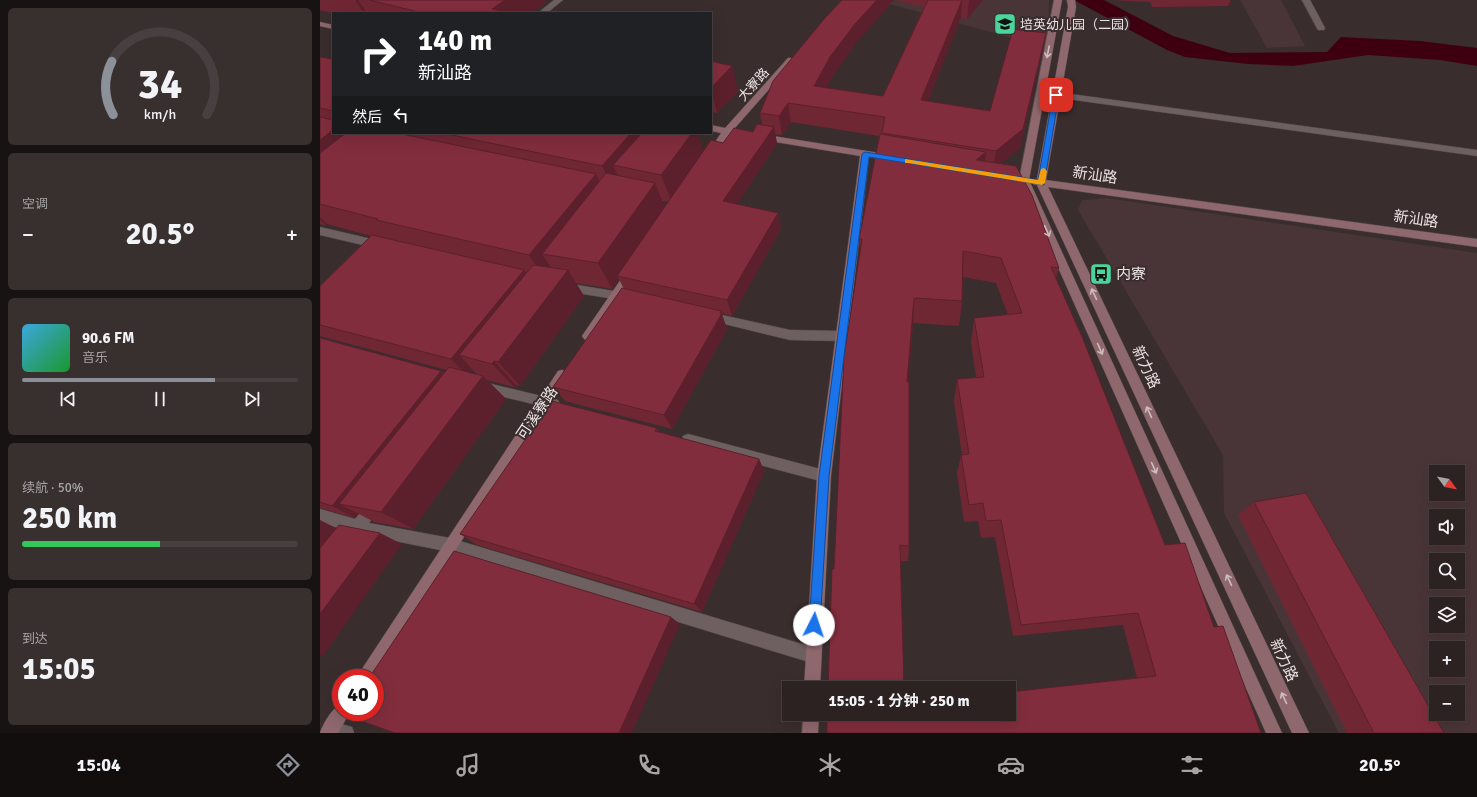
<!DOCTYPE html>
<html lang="zh">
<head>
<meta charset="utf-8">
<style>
  :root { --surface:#2c2222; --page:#382f2f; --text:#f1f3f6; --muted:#a6a4a5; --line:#483f40; --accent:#8c9099 }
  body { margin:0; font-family:Signika,"Noto Sans SC",sans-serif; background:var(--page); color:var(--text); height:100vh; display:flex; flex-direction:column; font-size:15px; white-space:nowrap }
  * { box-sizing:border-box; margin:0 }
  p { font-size:13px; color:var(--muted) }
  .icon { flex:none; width:22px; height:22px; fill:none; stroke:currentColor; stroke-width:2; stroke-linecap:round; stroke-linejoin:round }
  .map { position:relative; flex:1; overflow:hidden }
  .drawer { display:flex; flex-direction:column; gap:8px; padding:8px; background:#181313; width:320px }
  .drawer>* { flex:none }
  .banner { position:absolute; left:12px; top:12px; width:380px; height:122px; border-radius:0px; box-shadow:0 4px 16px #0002,0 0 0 1px var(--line); background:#202124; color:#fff; overflow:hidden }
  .needle { width:26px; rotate:123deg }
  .tools { position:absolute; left:1109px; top:465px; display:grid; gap:8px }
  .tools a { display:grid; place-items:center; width:36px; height:36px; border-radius:0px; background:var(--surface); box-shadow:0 4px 16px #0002,0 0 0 1px var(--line); font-size:20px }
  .speed { position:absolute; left:12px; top:669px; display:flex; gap:8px; font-size:20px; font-weight:700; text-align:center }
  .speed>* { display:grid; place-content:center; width:52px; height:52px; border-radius:50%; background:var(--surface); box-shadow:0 4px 16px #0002,0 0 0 1px var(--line); line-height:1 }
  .speed .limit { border:6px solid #d22; background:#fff; color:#111 }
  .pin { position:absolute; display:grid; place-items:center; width:34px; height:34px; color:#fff; margin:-17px; border-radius:8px; box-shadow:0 2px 6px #0006 }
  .me { position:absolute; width:44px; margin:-22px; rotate:4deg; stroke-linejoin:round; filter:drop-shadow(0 0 3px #0008) }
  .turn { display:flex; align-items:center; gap:14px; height:84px; padding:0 20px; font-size:18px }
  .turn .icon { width:52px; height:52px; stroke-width:2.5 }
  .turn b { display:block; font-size:28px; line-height:34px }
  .then { display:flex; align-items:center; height:38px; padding:0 20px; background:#0003; gap:8px; font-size:15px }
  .big { font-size:30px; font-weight:700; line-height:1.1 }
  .drawer .tile { flex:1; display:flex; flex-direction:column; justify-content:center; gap:6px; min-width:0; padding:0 14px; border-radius:6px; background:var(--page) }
  .drawer .dial { align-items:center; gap:0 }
  .dial svg { height:104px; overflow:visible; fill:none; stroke:var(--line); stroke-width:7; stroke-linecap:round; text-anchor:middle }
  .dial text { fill:var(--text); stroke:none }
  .song { display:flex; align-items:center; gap:12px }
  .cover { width:48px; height:48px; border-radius:6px; background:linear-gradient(135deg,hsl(200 70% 55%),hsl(130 70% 35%)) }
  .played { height:4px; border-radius:2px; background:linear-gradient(90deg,var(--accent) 70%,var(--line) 70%) }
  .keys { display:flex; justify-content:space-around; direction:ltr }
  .heat { display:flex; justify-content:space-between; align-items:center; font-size:22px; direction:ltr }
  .charge { height:6px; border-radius:3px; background:linear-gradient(90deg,#34c759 50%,var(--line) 0) }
  .trip { position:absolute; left:462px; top:681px; width:234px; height:40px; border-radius:0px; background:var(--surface); box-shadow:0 4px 16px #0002,0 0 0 1px var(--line); font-weight:700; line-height:40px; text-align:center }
  .tabs { display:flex; height:64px; justify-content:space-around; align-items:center; background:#120e0e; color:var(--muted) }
  .tabs .icon { width:28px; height:28px }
  .tabs .on { color:var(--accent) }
  .tabs b { font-size:18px; color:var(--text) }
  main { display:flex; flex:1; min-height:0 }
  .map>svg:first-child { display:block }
  .built { fill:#493537; fill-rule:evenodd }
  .water { fill:#3e0011 }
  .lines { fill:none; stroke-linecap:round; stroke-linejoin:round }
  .lane-casing { stroke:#554a4b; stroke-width:1 }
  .street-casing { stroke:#554a4b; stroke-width:1 }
  .secondary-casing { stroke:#554a4b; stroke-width:1 }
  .lane { fill:#6e6061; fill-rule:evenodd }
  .street { fill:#6e6061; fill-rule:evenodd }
  .secondary { fill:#8e686c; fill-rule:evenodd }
  .wall { fill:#702734; fill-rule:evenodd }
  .shaded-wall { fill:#5b202b }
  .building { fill:#822d3d; stroke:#5b202b }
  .oneway { stroke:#cebdbf }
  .route { fill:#1a73e8; stroke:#114b97 }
  .slow { fill:#f59e0b }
  .labels { text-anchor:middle; stroke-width:4; stroke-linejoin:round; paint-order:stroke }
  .far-poi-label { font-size:13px; fill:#eae1e2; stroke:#3a2d2e; text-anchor:start }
  .far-street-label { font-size:13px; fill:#eae1e2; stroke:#3a2d2e }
  .street-label { font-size:15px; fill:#eae1e2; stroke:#3a2d2e }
  .poi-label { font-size:15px; fill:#eae1e2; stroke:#3a2d2e; text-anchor:start }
</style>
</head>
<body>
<main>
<section class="drawer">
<div class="tile dial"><svg viewBox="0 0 100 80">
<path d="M14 69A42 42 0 1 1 86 69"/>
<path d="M14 69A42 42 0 0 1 13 28" stroke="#8c9099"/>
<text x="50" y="56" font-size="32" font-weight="700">34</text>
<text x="50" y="72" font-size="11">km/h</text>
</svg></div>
<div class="tile"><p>空调</p>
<div class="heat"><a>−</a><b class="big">20.5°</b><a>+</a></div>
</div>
<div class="tile">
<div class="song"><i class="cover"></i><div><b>90.6 FM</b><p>音乐</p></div></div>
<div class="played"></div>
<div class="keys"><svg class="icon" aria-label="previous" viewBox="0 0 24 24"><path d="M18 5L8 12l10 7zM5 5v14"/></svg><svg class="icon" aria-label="pause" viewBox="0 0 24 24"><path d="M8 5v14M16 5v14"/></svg><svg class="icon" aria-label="next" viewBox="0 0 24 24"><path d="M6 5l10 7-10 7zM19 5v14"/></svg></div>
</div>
<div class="tile"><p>续航 · 50%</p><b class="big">250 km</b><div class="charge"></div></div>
<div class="tile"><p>到达</p><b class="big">15:05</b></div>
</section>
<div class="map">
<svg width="1157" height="733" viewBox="0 0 1157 733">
  <rect width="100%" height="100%" fill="#3a2d2e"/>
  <g class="built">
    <polygon points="555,0 729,0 728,48"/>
    <polygon points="920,0 961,0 985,46 947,48"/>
    <path d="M787 198 1157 253V733H1019L904 513 903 455 758 210 762 200ZM1116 472H1138V494H1116ZM1116 516H1138V538H1116ZM1116 560H1138V582H1116ZM1116 604H1138V626H1116ZM1116 648H1138V670H1116ZM1116 692H1138V714H1116Z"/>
  </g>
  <polygon class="water" points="754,0 784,0 853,36 910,53 1007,52 1021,37 1100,41 1157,48 1157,66 1120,60 1048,55 973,66 928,64 865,57 847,50"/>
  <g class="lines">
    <g class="lane-casing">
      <g id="lane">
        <polygon points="0,227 60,241 64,242 65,245 64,248 60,249 0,235"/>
        <polygon points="245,283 306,293 310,294 312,297 310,300 306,301 245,291 241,290 239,287 241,284"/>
        <polygon points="388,312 470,330 521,331 525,333 527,336 525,339 521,341 470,340 384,319 382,316 384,313"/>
        <polygon points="163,382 234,399 238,400 240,404 238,408 234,409 163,392 159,391 157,387 159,383"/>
        <polygon points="368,434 504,470 509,472 511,476 509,480 504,482 368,446 363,444 362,440 363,436"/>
        <polygon points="54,499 59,501 61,506 49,523 130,538 492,647 498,649 500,655 498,661 492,663 130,552 40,534 32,545 27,547 22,545 20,540 26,530 0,523 0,509 35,519 49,501"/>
      </g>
    </g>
    <g class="street-casing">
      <g id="street">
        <polygon points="234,0 243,0 227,13 218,13"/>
        <polygon points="982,0 990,0 1005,28 1004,30 998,30"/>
        <polygon points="736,92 1157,150 1157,156 733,97 732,95 733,93"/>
        <polygon points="11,721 32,727 34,733 4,733 3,729 5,723"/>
      </g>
    </g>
    <g class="secondary-casing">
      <g id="secondary">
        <polygon points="734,0 742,0 709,180 962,733 946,733 699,180"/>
        <polygon points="747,0 755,0 756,7 726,180 1157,239 1157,247 728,187 989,733 972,733 717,185 713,184 711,182 713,180 717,179 748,7"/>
        <polygon points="0,22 13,25 13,29 0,26"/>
        <polygon points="468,58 474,58 475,60 414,129 417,130 419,132 417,134 410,134 394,158 388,158 386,156 401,133 391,131 391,125 405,128"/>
        <polygon points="440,134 572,155 577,158 572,161 549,157 511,476 500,688 484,688 497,476 540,156 437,139 435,137"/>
        <polygon points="312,268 316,269 317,272 316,275 272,339 268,341 264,339 262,336 264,333 308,269"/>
        <polygon points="242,370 246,371 248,375 246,379 53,678 36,678 238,371"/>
        <path d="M21 704V712H30L18 733H0C3 724 12 708 21 704Z"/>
        <polygon points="483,714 499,714 498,733 482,733"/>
      </g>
    </g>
    <use href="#lane" class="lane"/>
    <use href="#street" class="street"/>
    <use href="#secondary" class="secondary"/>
  </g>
  <g class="wall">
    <polygon points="0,0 225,0 226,2 212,13 13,13 0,10"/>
    <path d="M576 0H663L647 19 641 17 608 101 670 111 726 33 722 52 700 148 680 164 739 268 736 278 845 545 894 627 941 733 817 678 803 625 693 636 675 537 661 538 658 521 644 522 637 474 641 455H642L634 402 637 379 656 378 651 342 654 318 688 315 676 283 643 277 642 301 639 326 593 323 588 382 589 546 588 561H581L514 569 540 250 539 239 559 136 471 122 462 135 455 134 457 143 417 204 458 213 461 229 412 316 401 313 407 329 352 429 245 401 233 387 304 289 299 279 292 289 256 283 264 296 200 386 196 385 194 387 167 380 186 399 93 529 54 522 39 514 35 518 0 508V338L121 371 124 373 127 370 0 336V286L51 236 7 224 6 226 0 224V57L13 59V133H378L383 152 403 143 433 132 442 125 440 113 536 43 512 77 506 88 563 96 604 7ZM342 201 349 202 345 207ZM152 369 158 375 150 373Z"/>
    <polygon points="792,0 911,0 908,6 832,7 830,2"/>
    <polygon points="391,61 412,66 418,91 397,113 391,112"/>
    <polygon points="337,428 339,432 439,459 444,471 382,612 157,545 140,534"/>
    <polygon points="934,502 1124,733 1027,733 918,515"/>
  </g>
  <g class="shaded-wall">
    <polygon points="35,0 38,0 47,13 44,13"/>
    <polygon points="185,0 225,0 226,2 212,13 175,13 172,9"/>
    <polygon points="557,0 574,0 536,43 512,77 497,105 494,86 510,57 535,24"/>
    <polygon points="642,0 641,17 601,120 601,100"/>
    <polygon points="649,0 663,0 647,19"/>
    <polygon points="726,33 722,52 700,148 673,170 676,151"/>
    <polygon points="412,66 418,91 397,113 391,88"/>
    <polygon points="468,103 471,122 462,135 459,116"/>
    <polygon points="454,127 457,143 408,218 403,201"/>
    <polygon points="13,130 13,133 32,133 0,182 0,140"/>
    <polygon points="311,133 330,133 293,165 301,182 294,190 282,166"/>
    <polygon points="372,133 378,133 384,155 352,203 341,175"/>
    <polygon points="666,152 663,178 656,160"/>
    <polygon points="276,174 288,198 222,254 232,269 224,278 209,255"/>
    <polygon points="335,183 346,210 297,276 299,279 292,289 278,263"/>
    <polygon points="458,213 461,229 412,316 407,300"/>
    <polygon points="0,217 7,224 6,226 0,220"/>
    <polygon points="204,270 216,288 139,355 152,369 147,375 131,359"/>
    <polygon points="248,270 264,296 200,386 178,362"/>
    <polygon points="594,298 593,323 587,404 587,382"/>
    <polygon points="401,311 407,329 352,429 344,415"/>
    <polygon points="174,361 196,385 194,387 172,364"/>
    <polygon points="121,371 138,387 19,504 39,514 35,518 12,506"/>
    <polygon points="163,376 186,399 93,529 61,512"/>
    <polygon points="439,459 444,471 382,612 374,604"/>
    <polygon points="0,520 24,532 0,563"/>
    <polygon points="60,533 82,544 3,656 0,655 0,614"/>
    <polygon points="351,617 360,624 312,733 299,733"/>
  </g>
  <g class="building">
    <polygon points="49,0 185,0 172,9 191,13 103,13"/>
    <polygon points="522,0 557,0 535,24 510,57 494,86 563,96 608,0 642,0 601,100 670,111 693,29 726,33 703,129 676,151 562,133 565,117 468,103 459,116 440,113 453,81 505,18"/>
    <polygon points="0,57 13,59 13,111 0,108"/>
    <polygon points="391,61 412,66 391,88"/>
    <polygon points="0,117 13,120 13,130 0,140"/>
    <polygon points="437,124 454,127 403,201 458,213 407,300 297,276 391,140 403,143 414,128 433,132"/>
    <polygon points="26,133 77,133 276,174 209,255 56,220 58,219 0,204 0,153"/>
    <polygon points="122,133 311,133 282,166"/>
    <polygon points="322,133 372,133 341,175 293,165"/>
    <polygon points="560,134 666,152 656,160 696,166 712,195 739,268 731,267 763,339 845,545 865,543 894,627 903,626 941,733 507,733 507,714 689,714 689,692 836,676 818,613 701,625 681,520 666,521 663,503 649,505 641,455 649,454 637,379 664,377 654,318 702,313 681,258 643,251 642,301 594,298 587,382 589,382 589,546 580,545 584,688 508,688 512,569 514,569 524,357 542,239 539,239"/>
    <polygon points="286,173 335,183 278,263 222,254"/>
    <polygon points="52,235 204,270 131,359 0,325 0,286"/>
    <polygon points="213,265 248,270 178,362 174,361 172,364 139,355"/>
    <polygon points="302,288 401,311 400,313 402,313 344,415 233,387"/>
    <polygon points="0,338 121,371 12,506 0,502"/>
    <polygon points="129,367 163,376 61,512 19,504"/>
    <polygon points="232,401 337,428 335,431 439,459 374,604 140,534"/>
    <polygon points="986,493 1124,733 1054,733 934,502"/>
    <polygon points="19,525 60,533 0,614 0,548"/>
    <polygon points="134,551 351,617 299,733 75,733 24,715 26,712 55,712 55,678 49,678"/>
  </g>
  <defs><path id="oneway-shaft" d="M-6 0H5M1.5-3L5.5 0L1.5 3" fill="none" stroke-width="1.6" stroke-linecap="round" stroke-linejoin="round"/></defs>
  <g class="oneway">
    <use href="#oneway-shaft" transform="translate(728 52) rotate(101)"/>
    <use href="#oneway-shaft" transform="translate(727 231) rotate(66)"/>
    <use href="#oneway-shaft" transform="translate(774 294) rotate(-115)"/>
    <use href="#oneway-shaft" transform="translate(780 349) rotate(66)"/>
    <use href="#oneway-shaft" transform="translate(829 412) rotate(-115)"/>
    <use href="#oneway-shaft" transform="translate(834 468) rotate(66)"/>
    <use href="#oneway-shaft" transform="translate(909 580) rotate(-115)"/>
    <use href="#oneway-shaft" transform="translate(964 698) rotate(-115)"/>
  </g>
  <polygon class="route" points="736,93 739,95 724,185 549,157 509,476 500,625 498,629 494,631 490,629 489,625 499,476 542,154 545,152 718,180 733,95"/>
  <polygon class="slow" points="585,159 718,180 721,169 724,168 727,171 725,183 722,185 588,163 585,163"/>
  <defs>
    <g id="school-square" transform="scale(1.15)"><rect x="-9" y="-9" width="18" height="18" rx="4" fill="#4bd49b" stroke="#3a2d2e"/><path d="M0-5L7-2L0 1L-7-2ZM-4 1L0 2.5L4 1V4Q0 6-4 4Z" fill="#111"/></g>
    <g id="bus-square" transform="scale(1.15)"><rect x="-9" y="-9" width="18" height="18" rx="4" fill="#4bd49b" stroke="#3a2d2e"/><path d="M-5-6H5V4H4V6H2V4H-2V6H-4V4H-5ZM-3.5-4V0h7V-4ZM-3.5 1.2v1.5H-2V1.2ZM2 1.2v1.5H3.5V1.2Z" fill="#111"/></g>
  </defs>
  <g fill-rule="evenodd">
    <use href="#school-square" x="685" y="24"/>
    <use href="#bus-square" x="781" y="274"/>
  </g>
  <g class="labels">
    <g class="far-poi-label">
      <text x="700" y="29">培英幼儿园（二园）</text>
    </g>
    <g class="far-street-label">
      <text transform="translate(433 84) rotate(-48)" y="5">大寮路</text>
    </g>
    <g class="street-label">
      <text transform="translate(775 175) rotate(8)" y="5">新汕路</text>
      <text transform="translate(1096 219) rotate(8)" y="5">新汕路</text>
      <text transform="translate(826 367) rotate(65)" y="5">新力路</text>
      <text transform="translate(217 413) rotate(-56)" y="5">可溪寮路</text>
      <text transform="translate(964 660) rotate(65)" y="5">新力路</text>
    </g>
    <g class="poi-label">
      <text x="796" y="279">内寮</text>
    </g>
  </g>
</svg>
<div class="tools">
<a><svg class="needle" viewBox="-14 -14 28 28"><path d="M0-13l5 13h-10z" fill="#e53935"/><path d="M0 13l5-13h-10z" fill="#a6a4a5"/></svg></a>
<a><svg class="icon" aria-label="sound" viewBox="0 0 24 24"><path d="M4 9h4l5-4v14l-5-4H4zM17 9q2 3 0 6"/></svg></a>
<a><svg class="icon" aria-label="search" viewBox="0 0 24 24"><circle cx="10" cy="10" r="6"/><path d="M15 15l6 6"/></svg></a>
<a><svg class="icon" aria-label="layers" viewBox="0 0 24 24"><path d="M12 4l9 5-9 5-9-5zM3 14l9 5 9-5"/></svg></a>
<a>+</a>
<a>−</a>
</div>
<div class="speed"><div class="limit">40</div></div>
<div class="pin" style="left:736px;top:95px;background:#d93025"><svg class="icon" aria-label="arrive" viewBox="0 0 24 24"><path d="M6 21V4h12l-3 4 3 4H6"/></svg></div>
<svg class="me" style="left:494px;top:625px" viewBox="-20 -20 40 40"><circle r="19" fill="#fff"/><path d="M0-13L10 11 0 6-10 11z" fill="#1a73e8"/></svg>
<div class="trip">15:05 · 1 分钟 · 250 m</div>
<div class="banner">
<div class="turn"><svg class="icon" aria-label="right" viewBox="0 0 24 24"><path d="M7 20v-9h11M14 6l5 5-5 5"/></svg><div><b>140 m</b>新汕路</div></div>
<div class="then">然后<svg class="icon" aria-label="left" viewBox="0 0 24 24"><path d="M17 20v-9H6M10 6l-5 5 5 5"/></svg></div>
</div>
</div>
</main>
<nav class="tabs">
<b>15:04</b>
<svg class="icon on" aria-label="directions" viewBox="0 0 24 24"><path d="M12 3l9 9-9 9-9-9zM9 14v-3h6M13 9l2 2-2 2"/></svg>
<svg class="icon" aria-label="music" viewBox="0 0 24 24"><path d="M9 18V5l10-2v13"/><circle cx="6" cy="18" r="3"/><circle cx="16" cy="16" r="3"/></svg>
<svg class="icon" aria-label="phone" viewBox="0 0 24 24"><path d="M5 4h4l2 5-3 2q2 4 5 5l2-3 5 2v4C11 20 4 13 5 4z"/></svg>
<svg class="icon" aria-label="climate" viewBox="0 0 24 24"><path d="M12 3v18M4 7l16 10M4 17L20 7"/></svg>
<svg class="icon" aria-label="car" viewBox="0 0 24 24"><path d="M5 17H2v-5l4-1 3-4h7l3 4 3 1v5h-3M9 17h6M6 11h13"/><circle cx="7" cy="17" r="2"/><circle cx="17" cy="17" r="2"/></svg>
<svg class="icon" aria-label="filters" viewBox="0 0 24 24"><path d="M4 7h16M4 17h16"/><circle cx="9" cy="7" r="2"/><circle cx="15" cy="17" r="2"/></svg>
<b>20.5°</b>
</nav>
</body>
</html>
